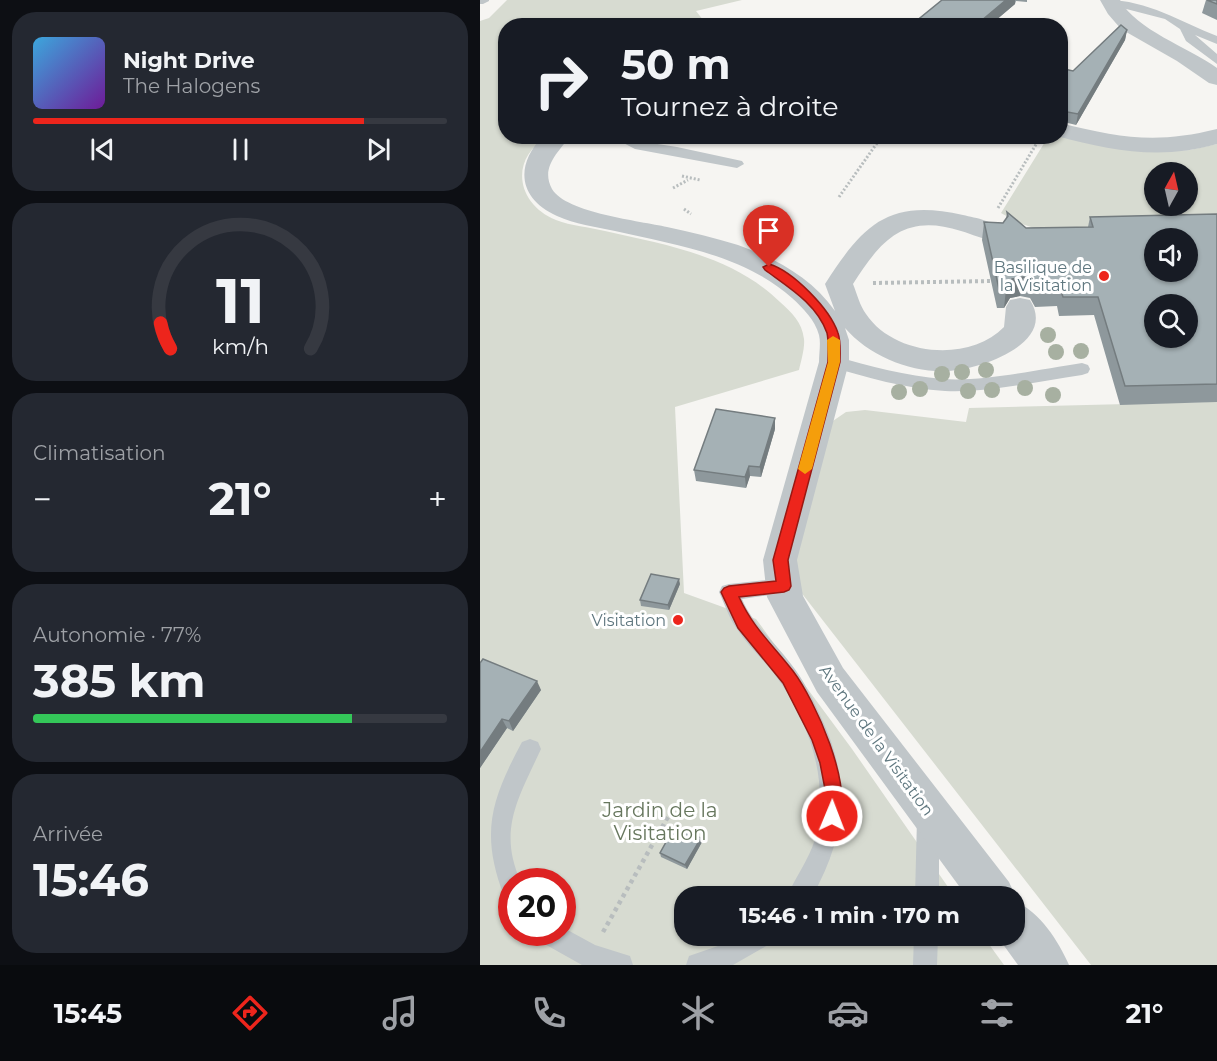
<!DOCTYPE html>
<html lang="fr">
<head>
<meta charset="utf-8">
<style>
  :root { --surface:#171b24; --page:#242831; --text:#f1f3f6; --muted:#9ea1a6; --line:#363941; --accent:#ed251c }
  body { margin:0; font-family:Montserrat,sans-serif; background:var(--page); color:var(--text); height:100vh; display:flex; flex-direction:column; font-size:22px; white-space:nowrap }
  * { box-sizing:border-box; margin:0 }
  p { font-size:20px; color:var(--muted) }
  .icon { flex:none; width:33px; height:33px; fill:none; stroke:currentColor; stroke-width:2; stroke-linecap:round; stroke-linejoin:round }
  .map { position:relative; flex:1; overflow:hidden }
  .side { display:flex; flex-direction:column; gap:12px; padding:12px; background:#0d0f14; width:480px }
  .side>* { flex:none }
  .hud { position:absolute; left:18px; top:18px; width:570px; height:126px; border-radius:24px; box-shadow:0 2px 4px #0004; background:#171b24; color:var(--text); overflow:hidden }
  .needle { width:39px; rotate:8deg }
  .fabs { position:absolute; left:664px; top:162px; display:grid; gap:12px }
  .fabs a { display:grid; place-items:center; width:54px; height:54px; border-radius:50%; background:var(--surface); box-shadow:0 2px 4px #0004; font-size:30px }
  .speed { position:absolute; left:18px; top:868px; display:flex; gap:12px; font-size:30px; font-weight:700; text-align:center }
  .speed>* { display:grid; place-content:center; width:78px; height:78px; border-radius:50%; background:var(--surface); box-shadow:0 2px 4px #0004; line-height:1 }
  .speed .limit { border:9px solid #d22; background:#fff; color:#111 }
  .pin { position:absolute; display:grid; place-items:center; width:51px; height:51px; color:#fff; margin:-62px -26px; border-radius:50% 50% 50% 0; rotate:-45deg; box-shadow:0 0 6px #0007 }
  .pin .icon { rotate:45deg }
  .me { position:absolute; width:66px; margin:-33px; rotate:1deg; stroke-linejoin:round; filter:drop-shadow(0 0 4px #0008) }
  .turn { display:flex; align-items:center; gap:21px; height:126px; padding:0 24px; font-size:27px }
  .turn .icon { width:78px; height:78px; stroke-width:2.5 }
  .turn b { display:block; font-size:42px; line-height:51px }
  .big { font-size:45px; font-weight:700; line-height:1.1 }
  .side .widget { flex:1; display:flex; flex-direction:column; justify-content:center; gap:9px; min-width:0; padding:0 21px; border-radius:24px; background:var(--page) }
  .side .dial { align-items:center; gap:0 }
  .dial svg { height:156px; overflow:visible; fill:none; stroke:var(--line); stroke-width:7; stroke-linecap:round; text-anchor:middle }
  .dial text { fill:var(--text); stroke:none }
  .song { display:flex; align-items:center; gap:18px }
  .cover { width:72px; height:72px; border-radius:9px; background:linear-gradient(135deg,hsl(200 70% 55%),hsl(280 70% 35%)) }
  .played { height:6px; border-radius:3px; background:linear-gradient(90deg,var(--accent) 80%,var(--line) 80%) }
  .keys { display:flex; justify-content:space-around; direction:ltr }
  .heat { display:flex; justify-content:space-between; align-items:center; font-size:33px; direction:ltr }
  .charge { height:9px; border-radius:4px; background:linear-gradient(90deg,#34c759 77%,var(--line) 0) }
  .trip { position:absolute; left:194px; top:886px; width:351px; height:60px; border-radius:24px; background:var(--surface); box-shadow:0 2px 4px #0004; font-weight:700; line-height:60px; text-align:center }
  .dock { display:flex; height:96px; justify-content:space-around; align-items:center; background:#090b0e; color:var(--muted) }
  .dock .icon { width:42px; height:42px }
  .dock .selected { color:var(--accent) }
  .dock b { font-size:27px; color:var(--text) }
  main { display:flex; flex:1; min-height:0 }
  .map>svg:first-child { display:block }
  .green { fill:#d7dbd1; fill-rule:evenodd }
  .lines { fill:none; stroke-linecap:round; stroke-linejoin:round }
  .path-far2 { stroke:#b8bdbe; stroke-width:3; stroke-dasharray:2 2; stroke-linecap:butt }
  .path-far1 { stroke:#b8bdbe; stroke-width:4; stroke-dasharray:3 3; stroke-linecap:butt }
  .path { stroke:#b8bdbe; stroke-width:4.5; stroke-dasharray:4 4; stroke-linecap:butt }
  .lane { fill:#c0c6c9; fill-rule:evenodd }
  .street { fill:#c0c6c9; fill-rule:evenodd }
  .tree { fill:#a7b0a1 }
  .wall { fill:#8e989c }
  .shaded-wall { fill:#747c7f }
  .building { fill:#a5b1b5; stroke:#747c7f; stroke-width:1.5; fill-rule:evenodd }
  .route { fill:#ed251c; stroke:#9a1812; stroke-width:1.5 }
  .slow { fill:#f59e0b }
  .poi-dot { fill:#ed251c; stroke:#fff; stroke-width:2 }
  .labels { text-anchor:middle; stroke-width:6; stroke-linejoin:round; paint-order:stroke }
  .poi-label { font-size:16px; fill:#5f777f; stroke:#fff; text-anchor:end }
  .street-label { font-size:16px; fill:#5f777f; stroke:#fff }
  .near-park-label { font-size:20px; fill:#67775e; stroke:#fff }
</style>
</head>
<body>
<main>
<section class="side">
<div class="widget">
<div class="song"><i class="cover"></i><div><b>Night Drive</b><p>The Halogens</p></div></div>
<div class="played"></div>
<div class="keys"><svg class="icon" aria-label="previous" viewBox="0 0 24 24"><path d="M18 5L8 12l10 7zM5 5v14"/></svg><svg class="icon" aria-label="pause" viewBox="0 0 24 24"><path d="M8 5v14M16 5v14"/></svg><svg class="icon" aria-label="next" viewBox="0 0 24 24"><path d="M6 5l10 7-10 7zM19 5v14"/></svg></div>
</div>
<div class="widget dial"><svg viewBox="0 0 100 80">
<path d="M14 69A42 42 0 1 1 86 69"/>
<path d="M14 69A42 42 0 0 1 9 56" stroke="#ed251c"/>
<text x="50" y="56" font-size="32" font-weight="700">11</text>
<text x="50" y="72" font-size="11">km/h</text>
</svg></div>
<div class="widget"><p>Climatisation</p>
<div class="heat"><a>−</a><b class="big">21°</b><a>+</a></div>
</div>
<div class="widget"><p>Autonomie · 77%</p><b class="big">385 km</b><div class="charge"></div></div>
<div class="widget"><p>Arrivée</p><b class="big">15:46</b></div>
</section>
<div class="map">
<svg width="737" height="965" viewBox="0 0 737 965">
  <rect width="100%" height="100%" fill="#f6f5f2"/>
  <g class="green">
    <path d="M27 0H262L216 11 227 25 26 26V136L68 137C29 158 36 204 76 220 91 226 109 227 125 231 187 245 253 256 300 302 312 313 322 322 324 339 325 348 321 361 319 370L195 407 204 593 276 619 372 749 475 897H204V936H503L524 965H0V21L9 18ZM32 882H82V933H32Z"/>
    <path d="M580 136 678 152 710 150 737 144V232L572 234 539 223 521 213 568 137ZM675 172H708V206H675Z"/>
    <polygon points="737,392 737,965 611,965 320,591 315,556 347,425 366,412 385,410 486,422 489,408 728,402"/>
  </g>
  <g class="lines">
    <g class="path-far2">
      <polyline points="202,176 220,180"/>
      <polyline points="193,188 208,180"/>
      <polyline points="359,197 402,136"/>
      <polyline points="518,208 561,136"/>
      <polyline points="204,209 211,214"/>
    </g>
    <polyline class="path-far1" points="393,283 514,281"/>
    <polyline class="path" points="123,932 189,815"/>
    <g class="lane">
      <polygon points="0,0 9,0 9,1 3,4 0,4"/>
      <path d="M627 0C667 0 701 22 737 36V44L715 35 737 54V64L706 41 700 29 685 19 627 4Z"/>
      <polygon points="130,136 148,136 158,141 197,147 262,161 264,164 257,168 155,149"/>
      <path d="M354 356C390 366 426 376 463 379 504 382 561 369 602 363L608 365 610 369 608 373 602 375C558 381 510 393 465 391 426 389 386 377 348 366L346 362 348 358Z"/>
      <path d="M304 578 311 580 314 586 311 592 262 599C273 625 294 641 311 664 323 679 332 697 340 715 372 782 367 833 332 897H307C315 877 329 860 335 839 350 782 330 722 295 675 283 659 268 646 257 629 249 618 245 605 239 592L242 586 249 584Z"/>
      <path d="M50 739 58 742 61 749C39 797 17 830 41 882H32V900L24 896C0 833 11 800 42 742Z"/>
      <polygon points="448,808 456,811 459,819 459,897 435,897 437,819 440,811"/>
      <polygon points="82,927 115,945 150,956 153,965 102,965 61,942 58,933 82,933"/>
      <polygon points="256,936 291,936 288,945 253,965 206,965 209,956 238,946"/>
      <polygon points="434,936 458,936 457,965 433,965"/>
    </g>
    <g class="street">
      <path d="M620 0H640C656 30 708 47 737 68V85L729 83 697 61 641 29 628 14Z"/>
      <path d="M580 123C640 138 677 144 737 129V144C682 160 631 151 577 136H580Z"/>
      <path d="M63 136H90C79 152 60 167 72 189 86 213 161 221 187 227 211 232 235 238 258 245 295 258 332 278 355 311L345 284C383 225 408 198 483 215 496 218 516 221 524 233L520 239C506 242 495 235 481 231 424 213 401 240 373 284 377 294 380 306 386 314 414 356 489 363 524 327L526 307 530 300 540 298 550 300C578 344 498 370 468 371 431 373 389 356 365 328L369 340V362L317 560 323 596 363 668 529 882 536 897 534 901C559 911 578 940 589 965H538L517 936H534V897H487L337 692 287 597 283 560 339 362C339 353 341 343 339 335 335 320 323 308 312 298 264 255 196 245 135 231 115 227 95 224 77 216 39 199 34 166 63 136Z"/>
    </g>
  </g>
  <g class="tree">
    <circle cx="568" cy="335" r="8"/>
    <circle cx="601" cy="351" r="8"/>
    <circle cx="576" cy="352" r="8"/>
    <circle cx="506" cy="370" r="8"/>
    <circle cx="482" cy="372" r="8"/>
    <circle cx="462" cy="374" r="8"/>
    <circle cx="545" cy="388" r="8"/>
    <circle cx="440" cy="389" r="8"/>
    <circle cx="512" cy="390" r="8"/>
    <circle cx="488" cy="391" r="8"/>
    <circle cx="419" cy="392" r="8"/>
    <circle cx="573" cy="395" r="8"/>
  </g>
  <g class="wall">
    <polygon points="462,0 547,0 547,2 536,1 535,4 509,26 434,26 435,22"/>
    <polygon points="726,0 737,0 737,20 722,13"/>
    <polygon points="647,30 645,40 596,125 580,121 580,68 593,71"/>
    <polygon points="527,212 546,228 608,227 610,217 737,214 737,402 640,405 614,315 579,316 577,306 555,307 550,298 540,296 530,298 524,308 517,308 502,240 504,222 523,223 526,219"/>
    <polygon points="295,429 281,477 270,476 266,488 216,481 214,470"/>
    <polygon points="200,584 189,610 161,606 160,600"/>
    <polygon points="0,663 61,690 33,731 27,728 0,768"/>
    <polygon points="221,838 222,842 207,869 181,857 180,853"/>
  </g>
  <g class="shaded-wall">
    <polygon points="526,0 535,0 535,4 509,26 495,26"/>
    <polygon points="647,30 645,40 596,125 598,114"/>
    <polygon points="543,277 540,296 530,298 524,308 526,289 532,279"/>
    <polygon points="295,418 295,429 281,477 280,467"/>
    <polygon points="269,466 270,476 266,488 265,477"/>
    <polygon points="199,579 200,584 189,610 188,605"/>
    <polygon points="57,681 61,690 33,731 29,721"/>
    <polygon points="22,719 27,728 0,768 0,752"/>
    <polygon points="221,838 222,842 207,869 205,865"/>
  </g>
  <g class="building">
    <polygon points="462,0 526,0 495,26 447,26 435,22"/>
    <polygon points="727,0 737,0 737,4"/>
    <polygon points="641,25 647,30 598,114 582,111 580,112 580,68 593,71"/>
    <path d="M527 212 546 228 613 227 610 217 737 214V384L645 386 618 297H583L580 288H558L553 279 543 277 532 279 526 289H519L504 222 523 223 528 216ZM675 238H708V272H675ZM675 304H708V338H675Z"/>
    <polygon points="236,409 295,418 280,467 269,466 265,477 214,470"/>
    <polygon points="171,574 199,579 188,605 160,600"/>
    <polygon points="3,659 57,681 29,721 22,719 0,752 0,663"/>
    <polygon points="195,826 221,838 205,865 180,853"/>
  </g>
  <path class="route" d="M289 264C313 271 350 309 358 333 361 341 360 353 360 362L308 560 311 586 309 590 304 592 259 597C273 628 293 645 313 671 335 700 374 786 358 822L352 824 346 822 344 816 345 789 340 763 332 740 303 683 258 628 241 592 244 588 249 586 296 581 293 560 348 362C348 353 349 342 347 333 337 304 308 287 285 270L283 267Z"/>
  <polygon class="slow" points="353,336 360,340 360,362 332,469 325,474 318,469 348,362 347,340"/>
  <g class="poi-dot">
    <circle cx="624" cy="276" r="6"/>
    <circle cx="198" cy="620" r="6"/>
  </g>
  <g class="labels">
    <g class="poi-label">
      <text x="612" y="273">Basilique de<tspan x="612" dy="18">la Visitation</tspan></text>
      <text x="186" y="626">Visitation</text>
    </g>
    <g class="street-label">
      <text transform="translate(397 740) rotate(54)" y="6">Avenue de la Visitation</text>
    </g>
    <g class="near-park-label">
      <text x="180" y="817">Jardin de la<tspan x="180" dy="23">Visitation</tspan></text>
    </g>
  </g>
</svg>
<div class="fabs">
<a><svg class="needle" viewBox="-14 -14 28 28"><path d="M0-13l5 13h-10z" fill="#e53935"/><path d="M0 13l5-13h-10z" fill="#9ea1a6"/></svg></a>
<a><svg class="icon" aria-label="sound" viewBox="0 0 24 24"><path d="M4 9h4l5-4v14l-5-4H4zM17 9q2 3 0 6"/></svg></a>
<a><svg class="icon" aria-label="search" viewBox="0 0 24 24"><circle cx="10" cy="10" r="6"/><path d="M15 15l6 6"/></svg></a>
</div>
<div class="speed"><div class="limit">20</div></div>
<div class="pin" style="left:289px;top:267px;background:#d93025"><svg class="icon" aria-label="arrive" viewBox="0 0 24 24"><path d="M6 21V4h12l-3 4 3 4H6"/></svg></div>
<svg class="me" style="left:352px;top:816px" viewBox="-20 -20 40 40"><circle r="17" fill="#ed251c" stroke="#fff" stroke-width="3"/><path d="M0-11L8 9 0 5-8 9z" fill="#fff"/></svg>
<div class="trip">15:46 · 1 min · 170 m</div>
<div class="hud">
<div class="turn"><svg class="icon" aria-label="right" viewBox="0 0 24 24"><path d="M7 20v-9h11M14 6l5 5-5 5"/></svg><div><b>50 m</b>Tournez à droite</div></div>
</div>
</div>
</main>
<nav class="dock">
<b>15:45</b>
<svg class="icon selected" aria-label="directions" viewBox="0 0 24 24"><path d="M12 3l9 9-9 9-9-9zM9 14v-3h6M13 9l2 2-2 2"/></svg>
<svg class="icon" aria-label="music" viewBox="0 0 24 24"><path d="M9 18V5l10-2v13"/><circle cx="6" cy="18" r="3"/><circle cx="16" cy="16" r="3"/></svg>
<svg class="icon" aria-label="phone" viewBox="0 0 24 24"><path d="M5 4h4l2 5-3 2q2 4 5 5l2-3 5 2v4C11 20 4 13 5 4z"/></svg>
<svg class="icon" aria-label="climate" viewBox="0 0 24 24"><path d="M12 3v18M4 7l16 10M4 17L20 7"/></svg>
<svg class="icon" aria-label="car" viewBox="0 0 24 24"><path d="M5 17H2v-5l4-1 3-4h7l3 4 3 1v5h-3M9 17h6M6 11h13"/><circle cx="7" cy="17" r="2"/><circle cx="17" cy="17" r="2"/></svg>
<svg class="icon" aria-label="filters" viewBox="0 0 24 24"><path d="M4 7h16M4 17h16"/><circle cx="9" cy="7" r="2"/><circle cx="15" cy="17" r="2"/></svg>
<b>21°</b>
</nav>
</body>
</html>
